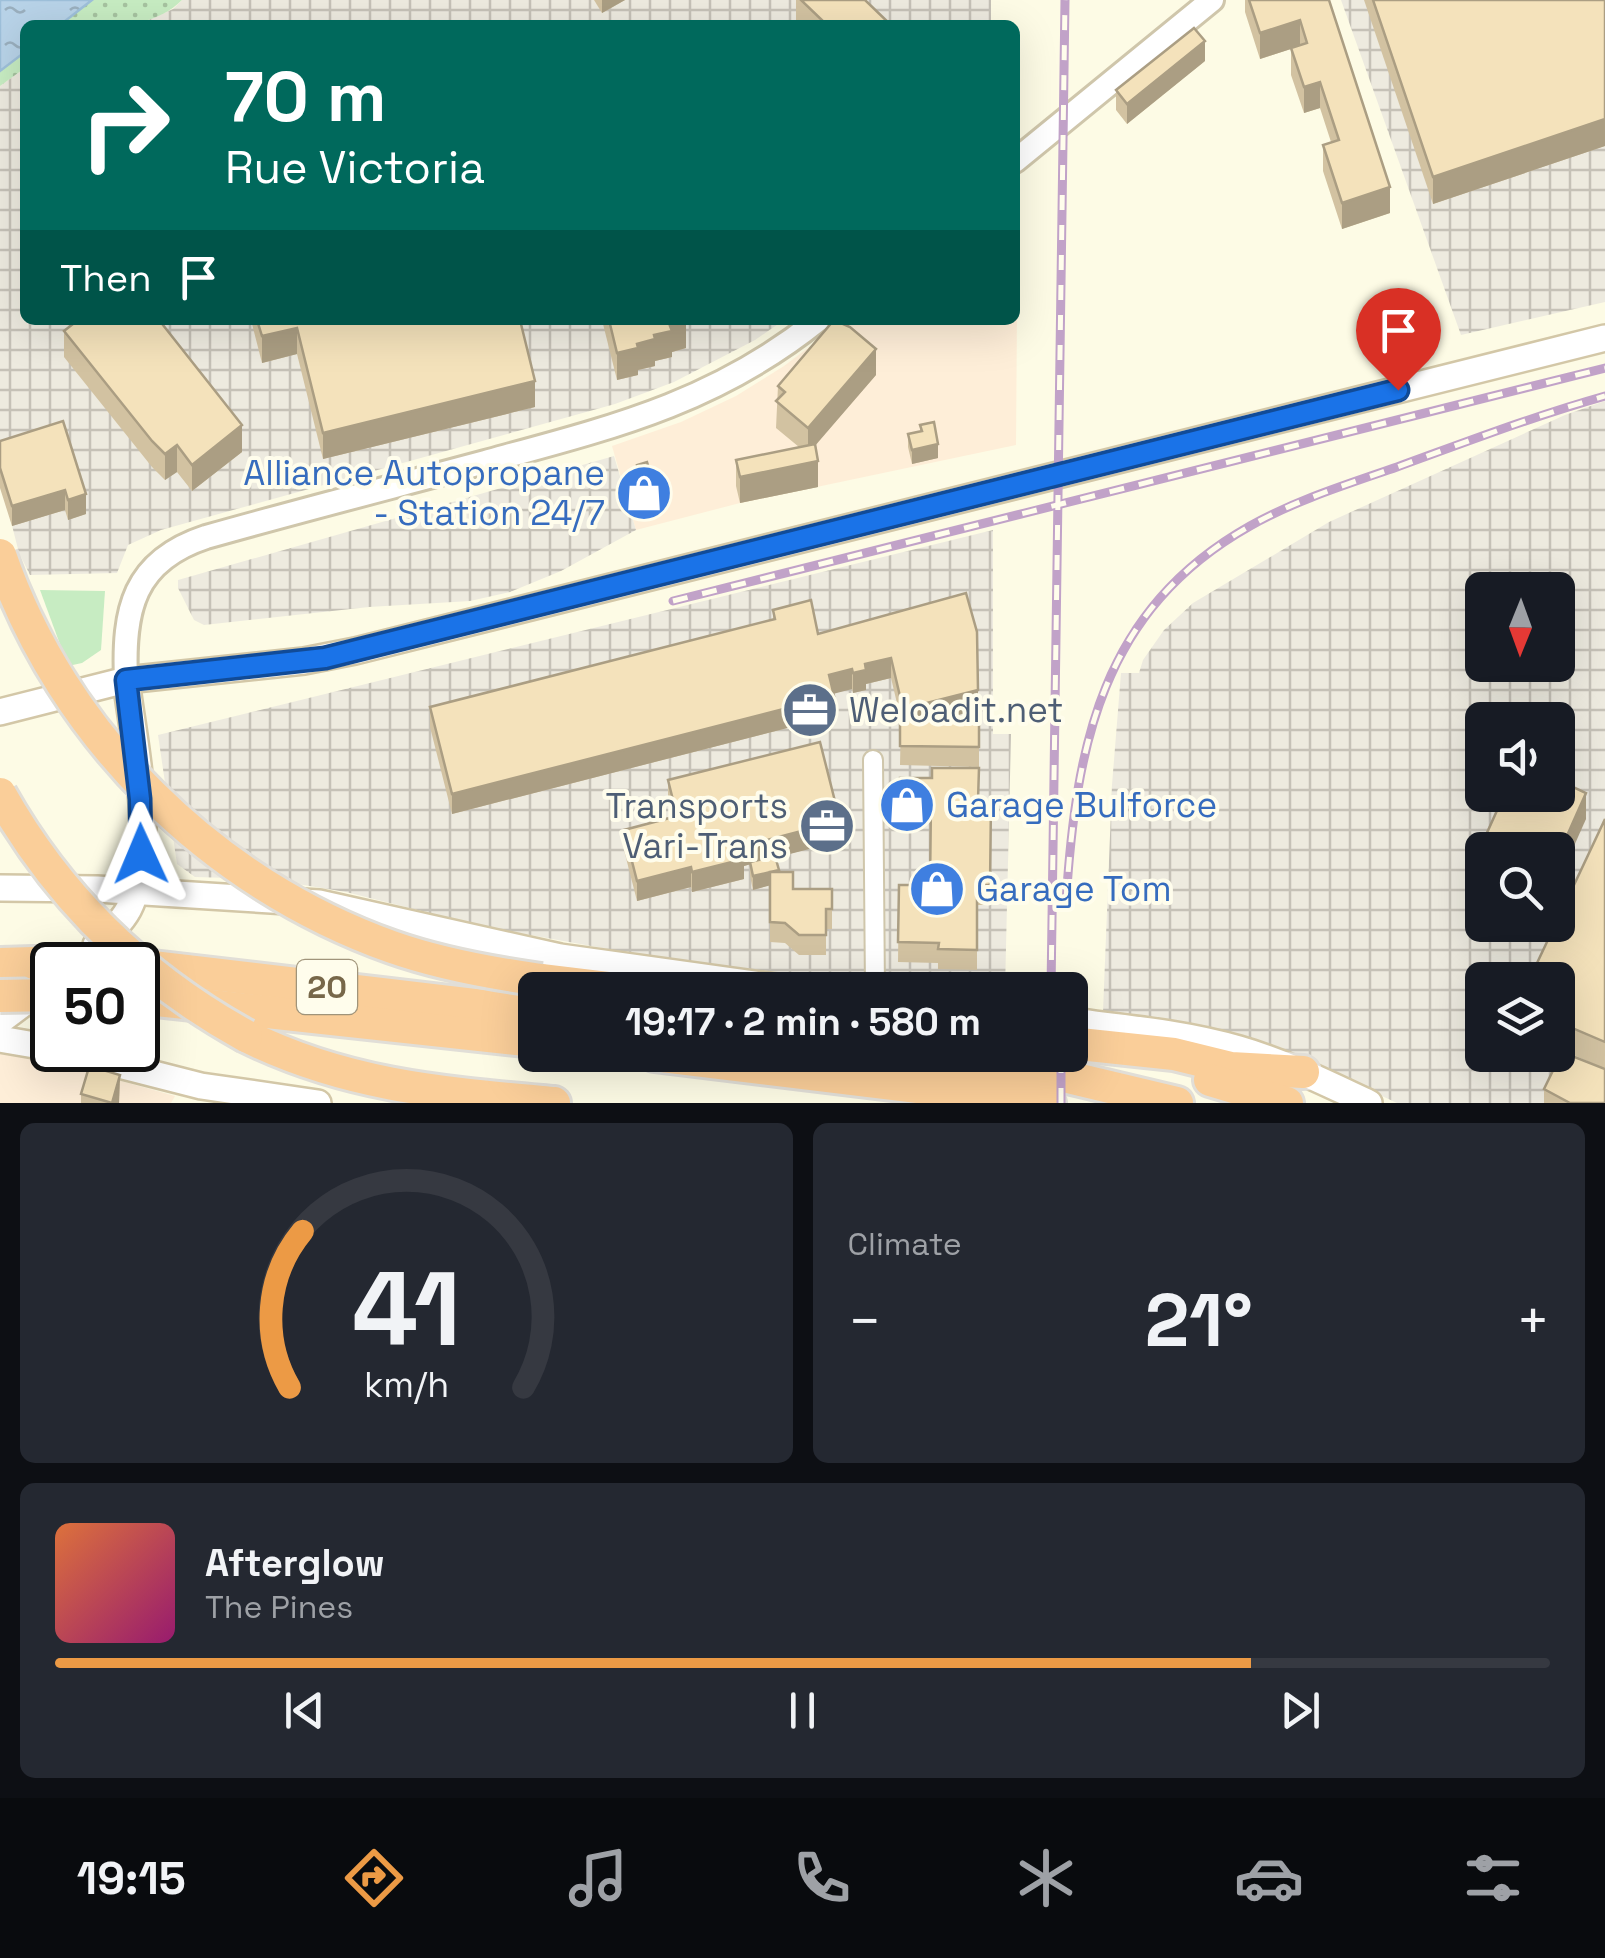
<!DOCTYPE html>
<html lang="en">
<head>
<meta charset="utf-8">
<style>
  :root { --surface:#171b24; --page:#242831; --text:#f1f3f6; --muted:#9ea1a6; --line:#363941; --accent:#ec9a45 }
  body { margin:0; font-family:"Space Grotesk",sans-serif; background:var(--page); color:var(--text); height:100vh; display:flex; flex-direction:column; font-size:38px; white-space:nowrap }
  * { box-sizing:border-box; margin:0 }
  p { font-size:32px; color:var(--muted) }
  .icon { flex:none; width:55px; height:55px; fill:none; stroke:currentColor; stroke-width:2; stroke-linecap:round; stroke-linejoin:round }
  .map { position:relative; height:1103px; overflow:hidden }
  .details { display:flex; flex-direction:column; gap:20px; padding:20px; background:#0d0f14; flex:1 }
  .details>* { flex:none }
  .banner { position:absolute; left:20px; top:20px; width:1000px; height:305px; border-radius:15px; box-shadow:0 10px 40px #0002; background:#00695c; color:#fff; overflow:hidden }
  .needle { width:65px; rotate:181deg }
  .tools { position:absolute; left:1465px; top:572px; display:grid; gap:20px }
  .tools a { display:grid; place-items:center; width:110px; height:110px; border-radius:15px; background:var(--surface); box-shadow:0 10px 40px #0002; font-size:50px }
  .speed { position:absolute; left:30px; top:942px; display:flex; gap:20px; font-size:50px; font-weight:700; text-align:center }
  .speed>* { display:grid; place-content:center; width:130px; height:130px; border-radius:50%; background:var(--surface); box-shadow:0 10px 40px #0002; line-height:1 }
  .speed .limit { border:5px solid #111; border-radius:15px; background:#fff; color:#111 }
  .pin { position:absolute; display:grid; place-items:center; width:85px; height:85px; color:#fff; margin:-102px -42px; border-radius:50% 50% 50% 0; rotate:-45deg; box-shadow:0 0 10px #0007 }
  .pin .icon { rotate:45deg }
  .me { position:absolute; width:110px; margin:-55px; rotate:359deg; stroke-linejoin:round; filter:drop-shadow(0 0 8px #0008) }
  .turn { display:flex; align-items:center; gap:35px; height:210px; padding:0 40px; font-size:45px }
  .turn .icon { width:130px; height:130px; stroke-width:2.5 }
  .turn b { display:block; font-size:70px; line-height:85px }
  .then { display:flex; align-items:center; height:95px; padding:0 40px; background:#0003; gap:20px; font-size:38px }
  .big { font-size:75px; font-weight:800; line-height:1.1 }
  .details .card { flex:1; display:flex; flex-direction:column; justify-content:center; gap:15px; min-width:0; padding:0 35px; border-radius:15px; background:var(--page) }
  .details .dial { align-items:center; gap:0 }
  .dial svg { height:260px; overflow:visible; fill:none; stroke:var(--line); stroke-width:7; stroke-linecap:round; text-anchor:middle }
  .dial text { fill:var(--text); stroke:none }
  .song { display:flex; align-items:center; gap:30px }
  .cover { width:120px; height:120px; border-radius:15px; background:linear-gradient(135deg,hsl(20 70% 55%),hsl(320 70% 35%)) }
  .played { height:10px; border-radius:5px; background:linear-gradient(90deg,var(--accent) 80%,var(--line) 80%) }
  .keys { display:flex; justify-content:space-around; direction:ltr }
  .heat { display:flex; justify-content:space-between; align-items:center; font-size:55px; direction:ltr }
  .details .tiles { flex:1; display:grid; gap:20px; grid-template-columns:1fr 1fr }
  .card:last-child { grid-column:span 2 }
  .trip { position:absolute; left:518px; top:972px; width:570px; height:100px; border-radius:15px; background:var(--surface); box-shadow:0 10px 40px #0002; font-weight:800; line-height:100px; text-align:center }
  .dock { display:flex; height:160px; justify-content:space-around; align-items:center; background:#090b0e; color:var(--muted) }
  .dock .icon { width:70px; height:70px }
  .dock .on { color:var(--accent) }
  .dock b { font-size:45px; color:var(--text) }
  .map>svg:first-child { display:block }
  .commercial { fill:#feeed8 }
  .industrial { fill:url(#industrial-grid); fill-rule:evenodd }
  .grass { fill:#c7ecc2 }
  .park { fill:url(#park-dots) }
  .water { fill:url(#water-ripples); stroke:#9ec0da; stroke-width:2.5 }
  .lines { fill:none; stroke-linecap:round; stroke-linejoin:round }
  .minor-casing { stroke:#cfc6ab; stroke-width:22 }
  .tertiary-casing { stroke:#cfc6ab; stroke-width:28 }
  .secondary-casing { stroke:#d3c7a7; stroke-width:30 }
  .motorway-casing { stroke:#e1ded7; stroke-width:38 }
  .minor { stroke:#fff; stroke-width:18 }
  .tertiary { stroke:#fff; stroke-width:22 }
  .secondary { stroke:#fff; stroke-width:25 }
  .motorway { stroke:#face99; stroke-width:32 }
  .rail-casing { stroke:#c1a2c8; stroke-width:9 }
  .rail { stroke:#fffdec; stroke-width:5; stroke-dasharray:15; stroke-linecap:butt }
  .motorway-bridge-casing { stroke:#e1ded7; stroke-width:38; stroke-linecap:butt }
  .motorway-bridge { stroke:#face99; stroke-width:32 }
  .wall { fill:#d2c2a1 }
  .shaded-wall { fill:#ab9e83 }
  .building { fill:#f4e2bb; stroke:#ab9e83; stroke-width:2.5 }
  .route-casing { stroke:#114b97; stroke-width:25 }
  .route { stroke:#1a73e8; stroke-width:18 }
  .labels { text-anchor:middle; stroke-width:8; stroke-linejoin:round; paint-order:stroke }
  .shield { fill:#fffdec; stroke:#a0947a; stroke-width:2.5 }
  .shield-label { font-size:32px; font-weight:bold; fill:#776749 }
  .shop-label { font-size:35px; fill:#366cbe; stroke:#fffdec; text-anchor:start }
  .service-label { font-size:35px; fill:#4e5e75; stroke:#fffdec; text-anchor:start }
</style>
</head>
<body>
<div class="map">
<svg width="1605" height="1103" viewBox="0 0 1605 1103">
  <defs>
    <pattern id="industrial-grid" width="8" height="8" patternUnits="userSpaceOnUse" patternTransform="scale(2.5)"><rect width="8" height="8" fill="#edeadf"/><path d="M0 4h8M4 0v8" fill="none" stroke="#c5c1b7"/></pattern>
    <pattern id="park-dots" width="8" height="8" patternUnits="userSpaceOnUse" patternTransform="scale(2.5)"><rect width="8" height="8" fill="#c7ecc2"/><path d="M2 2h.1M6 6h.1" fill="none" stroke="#a6c3a0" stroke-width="1.8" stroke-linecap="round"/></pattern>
    <pattern id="water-ripples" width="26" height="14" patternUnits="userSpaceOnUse" patternTransform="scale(2.5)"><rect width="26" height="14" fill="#b8d3e8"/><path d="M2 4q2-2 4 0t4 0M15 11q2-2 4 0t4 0" fill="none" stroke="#9aafbe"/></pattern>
  </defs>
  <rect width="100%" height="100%" fill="#fdfbe5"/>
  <g class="commercial">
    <polygon points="1018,177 1016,445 740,503 636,530 612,446 681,422 736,396 784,366 845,320 1015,320 1015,179"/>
    <polygon points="0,1053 39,1058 175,1096 171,1103 0,1103"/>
  </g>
  <g class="industrial">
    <polygon points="182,0 991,0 991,25 137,25 173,9"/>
    <polygon points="1341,0 1605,0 1605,302 1461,335"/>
    <polygon points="25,68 25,320 784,320 755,340 674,382 615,404 161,530 128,545 117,573 30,575 19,553 0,478 0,86"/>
    <path d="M1605 401V1103H1397L1298 1057 1208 1029 1103 1012 1112 785 1121 673H1139L1143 660 1164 630 1193 603 1329 522 1565 415ZM1482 590H1558V665H1482ZM1482 720H1558V795H1482ZM1482 850H1558V925H1482ZM1482 980H1558V1055H1482Z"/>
    <polygon points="614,456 636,530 561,571 510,592 470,601 369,607 204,625 194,620 178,588 178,580"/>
    <polygon points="993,530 993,734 1011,734 1005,990 926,990 652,957 481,926 346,892 267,879 195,877 177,864 158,735"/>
  </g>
  <polygon class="grass" points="40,590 105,591 101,650 82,663 68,666"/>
  <path class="park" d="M0 0H182C144 38 75 25 25 25V68L0 86Z"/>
  <polygon class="water" points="0,0 92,0 60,25 25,25 25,52 0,71"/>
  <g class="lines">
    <g class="minor-casing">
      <polyline id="minor" points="873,760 875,990"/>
    </g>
    <g class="tertiary-casing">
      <g id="tertiary">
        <polyline points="1015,161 1212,0"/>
        <path d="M126 680C123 610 133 561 206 537 298 511 392 487 485 462 610 428 715 403 818 320"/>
      </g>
    </g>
    <g class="secondary-casing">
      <g id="secondary">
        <polyline points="0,712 126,680 304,661 355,651 1605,338"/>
        <polyline points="0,888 97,889 319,903 560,957 798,990"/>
        <path d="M96 945C110 932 124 921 131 904 157 844 134 744 126 680"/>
        <polyline points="0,1021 36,994"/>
        <path d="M1070 1021C1127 1028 1184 1033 1239 1049 1284 1062 1326 1083 1369 1103"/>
        <polyline points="0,1039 52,1048"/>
        <polyline points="60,1050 201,1086 318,1103"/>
      </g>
    </g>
    <g class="motorway-casing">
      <g id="motorway">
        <polyline points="0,964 34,963"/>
        <polyline points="127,964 535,1012"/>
        <polyline points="541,980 624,990"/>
        <polyline points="138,998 535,1041"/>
        <path d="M246 1036C347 1086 443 1093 554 1103"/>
        <polyline points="1070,1043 1174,1054 1231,1068 1303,1072"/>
        <polyline points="654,1055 1049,1103"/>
        <polyline points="903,1055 1051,1073 1177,1103"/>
        <polyline points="1210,1080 1287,1103"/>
      </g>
    </g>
    <use href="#minor" class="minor"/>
    <use href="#tertiary" class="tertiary"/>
    <use href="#secondary" class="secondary"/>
    <use href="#motorway" class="motorway"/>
    <g class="rail-casing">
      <g id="rail">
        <polyline points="673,601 1605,368"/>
        <path d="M1066 902C1076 746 1101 610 1250 526 1296 500 1348 484 1397 467 1466 442 1534 416 1605 396"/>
        <polyline points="1051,990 1065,0"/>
        <polyline points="1061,1103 1061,1055"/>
      </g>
    </g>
    <use href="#rail" class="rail"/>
    <g class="motorway-bridge-casing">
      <g id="motorway-bridge">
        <path d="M0 555C62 736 212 883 392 947 440 964 490 973 541 980"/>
        <path d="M0 794C59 899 141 978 246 1036"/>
        <polyline points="34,963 119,963"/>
        <polyline points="0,996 52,995"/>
      </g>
    </g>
    <use href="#motorway-bridge" class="motorway-bridge"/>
  </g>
  <g class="wall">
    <polygon points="594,0 625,0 602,13"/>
    <polygon points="796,0 865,0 891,25 800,25 796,22"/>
    <polygon points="1245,0 1329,0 1390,213 1342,229 1323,171 1323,145 1331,142 1320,108 1304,113 1291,75 1291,49 1260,59 1245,12"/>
    <polygon points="1364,0 1605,0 1605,146 1433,204"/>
    <polygon points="1205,61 1127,124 1116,110 1116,90"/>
    <polygon points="251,320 520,320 535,407 323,459 297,354 262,363"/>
    <polygon points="602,320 685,320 686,348 672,352 672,357 655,361 655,366 638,370 638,375 617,380"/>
    <polygon points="64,331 242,452 192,491 177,472 165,480 152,467 64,357"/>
    <polygon points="876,375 815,445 818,487 740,503 736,486 736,460 799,447 776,428 778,386"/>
    <polygon points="63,421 86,514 68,520 65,510 12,526 0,488 0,441"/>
    <polygon points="920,425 938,458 912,464 908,447 908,434 920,431"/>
    <polygon points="637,465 651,502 640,504 637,491"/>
    <polygon points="966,593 978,710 936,720 979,721 979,767 900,765 901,720 891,678 866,684 866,690 853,693 852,689 833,693 834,716 452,814 430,727 430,707 773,620 773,610 818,634"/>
    <polygon points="900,778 979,801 991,801 990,905 977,905 977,970 938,969 938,963 898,962 899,885 930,885 931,821 900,821"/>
    <polygon points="668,780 840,841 776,857 779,872 793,889 832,889 832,929 826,929 826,955 799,955 785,943 770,942 770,885 753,890 750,876 750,864 744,866 744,879 692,892 691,887 637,901 624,850 624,830 672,818 668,800"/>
    <polygon points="1586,819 1558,850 1486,850 1486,835"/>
    <polygon points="1605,819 1605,1069 1558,1048 1558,980"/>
    <polygon points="109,1072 120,1075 119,1103 81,1103 81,1094"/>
    <polygon points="1544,1089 1605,1103 1544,1103"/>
  </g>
  <g class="shaded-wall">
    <polygon points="602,0 625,0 602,13"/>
    <polygon points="1300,20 1300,46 1260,59 1260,33"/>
    <polygon points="1205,41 1205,61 1127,124 1127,104"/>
    <polygon points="1320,82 1320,108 1304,113 1304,87"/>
    <polygon points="1605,119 1605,146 1433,204 1433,177"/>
    <polygon points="1390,187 1390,213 1342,229 1342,203"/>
    <polygon points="686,322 686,348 672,352 672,357 655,361 655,366 638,370 638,375 617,380 617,353 670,326"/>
    <polygon points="297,328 297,354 262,363 262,336"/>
    <polygon points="876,349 876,375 808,454 808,428"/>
    <polygon points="535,381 535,407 323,459 323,433"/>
    <polygon points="242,425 242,452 192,491 192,465"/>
    <polygon points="938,444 938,458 912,464 912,450"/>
    <polygon points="177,445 177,472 165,480 165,454"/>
    <polygon points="818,461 818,487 740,503 740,477"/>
    <polygon points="651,475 651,502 640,504 640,478"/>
    <polygon points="65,490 65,510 12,526 12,506"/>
    <polygon points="86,494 86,514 68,520 68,500"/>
    <polygon points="891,658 891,678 866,684 866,690 853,693 853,673 865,664"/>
    <polygon points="852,669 852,689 829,695 829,675"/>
    <polygon points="978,690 978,710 903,729 903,709"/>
    <polygon points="834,696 834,716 452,814 452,794"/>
    <polygon points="1586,793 1586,819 1558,882 1558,856"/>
    <polygon points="840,821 840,841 744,866 744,879 692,892 692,872 740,847"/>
    <polygon points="691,867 691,887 637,901 637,881"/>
    <polygon points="779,870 779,883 753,890 753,876"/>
    <polygon points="120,1075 119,1103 112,1103"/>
  </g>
  <g class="building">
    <polygon points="801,0 865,0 891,25 827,25"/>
    <polygon points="1249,0 1329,0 1390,187 1342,203 1323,145 1339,140 1320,82 1304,87 1291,48 1307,43 1300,20 1260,33"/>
    <polygon points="1373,0 1605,0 1605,119 1433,177"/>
    <polygon points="1194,28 1205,41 1127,104 1116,90"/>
    <polygon points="78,320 159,320 242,425 192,465 177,445 165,454 152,441 64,331"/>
    <polygon points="257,320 520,320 535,381 323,433 297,328 262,336"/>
    <polygon points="609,320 685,320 686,322 670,326 672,331 654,335 655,339 637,344 638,348 617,353"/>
    <polygon points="834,320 850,327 876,349 808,428 776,401 785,392 778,386"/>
    <polygon points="63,421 86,494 68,500 65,490 12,506 0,468 0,441"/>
    <polygon points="934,422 938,444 912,450 908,434 922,431 920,425"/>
    <polygon points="815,444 818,461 740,477 736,460"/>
    <polygon points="647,462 651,475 640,478 637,465"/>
    <polygon points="966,593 977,632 978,690 903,709 891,658 865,664 866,670 853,673 852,669 829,675 834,696 452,794 430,707 775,619 773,610 811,600 818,634"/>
    <polygon points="900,720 979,721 979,747 900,746"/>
    <polygon points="820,742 840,821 740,847 744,859 692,872 691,867 637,881 624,830 677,816 668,780"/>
    <polygon points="932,768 979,768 978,801 991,801 990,885 977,885 977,950 938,949 939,943 898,942 899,885 930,885 931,801 900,801 900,778 932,778"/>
    <polygon points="1558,780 1586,793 1558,856 1558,850 1517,850 1486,835 1504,795 1558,795"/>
    <polygon points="1605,819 1605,1042 1558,1022 1558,980 1529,980 1555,925 1558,925 1558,919"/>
    <polygon points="775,856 779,870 753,876 750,862"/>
    <polygon points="770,872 793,872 793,889 832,889 832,909 826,909 826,935 799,935 785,923 770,922"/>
    <polygon points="1562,1052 1605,1069 1605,1103 1570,1103 1544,1089"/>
    <polygon points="92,1057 109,1062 106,1071 120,1075 112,1103 81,1094"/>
  </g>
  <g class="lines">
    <g class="route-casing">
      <polyline id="route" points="141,854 140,799 126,680 325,658 1398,390"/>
    </g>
    <use href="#route" class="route"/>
  </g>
  <defs>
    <g id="shop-disc" transform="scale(2.875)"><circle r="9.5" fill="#3f7fe0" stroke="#fffdec"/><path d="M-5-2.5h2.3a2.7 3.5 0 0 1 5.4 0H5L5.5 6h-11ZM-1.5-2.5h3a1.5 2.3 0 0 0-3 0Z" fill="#fff"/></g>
    <g id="office-disc" transform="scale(2.875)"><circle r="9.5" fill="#5c6f8a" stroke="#fffdec"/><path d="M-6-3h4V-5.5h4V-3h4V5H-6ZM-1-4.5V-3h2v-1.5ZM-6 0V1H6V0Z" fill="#fff"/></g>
  </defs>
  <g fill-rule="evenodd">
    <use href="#shop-disc" x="644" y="493"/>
    <use href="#office-disc" x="810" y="710"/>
    <use href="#shop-disc" x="907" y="805"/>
    <use href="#office-disc" x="827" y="826"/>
    <use href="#shop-disc" x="937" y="889"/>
  </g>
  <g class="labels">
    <rect class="shield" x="297" y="960" width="60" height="54" rx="8"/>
    <g class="shield-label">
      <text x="327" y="998">20</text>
    </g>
    <g class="shop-label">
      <text x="605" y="485" text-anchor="end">Alliance Autopropane<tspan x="605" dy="40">- Station 24/7</tspan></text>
      <text x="946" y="817">Garage Bulforce</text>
      <text x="976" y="901">Garage Tom</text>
    </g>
    <g class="service-label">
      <text x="849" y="722">Weloadit.net</text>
      <text x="788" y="818" text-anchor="end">Transports<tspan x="788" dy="40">Vari-Trans</tspan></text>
    </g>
  </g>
</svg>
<div class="tools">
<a><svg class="needle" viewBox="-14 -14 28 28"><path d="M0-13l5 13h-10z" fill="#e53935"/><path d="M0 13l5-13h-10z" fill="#9ea1a6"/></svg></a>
<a><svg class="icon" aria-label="sound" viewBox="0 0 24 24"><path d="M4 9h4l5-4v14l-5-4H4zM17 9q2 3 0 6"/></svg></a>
<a><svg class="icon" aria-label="search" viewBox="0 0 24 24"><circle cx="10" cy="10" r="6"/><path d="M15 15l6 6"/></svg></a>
<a><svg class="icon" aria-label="layers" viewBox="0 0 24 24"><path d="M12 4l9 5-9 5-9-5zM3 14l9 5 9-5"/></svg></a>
</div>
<div class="speed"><div class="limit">50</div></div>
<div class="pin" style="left:1398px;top:390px;background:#d93025"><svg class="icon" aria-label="arrive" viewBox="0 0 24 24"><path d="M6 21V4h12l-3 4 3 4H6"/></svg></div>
<svg class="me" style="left:141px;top:854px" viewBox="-20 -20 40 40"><path d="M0-17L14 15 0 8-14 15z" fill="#1a73e8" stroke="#fff" stroke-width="4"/></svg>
<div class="trip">19:17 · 2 min · 580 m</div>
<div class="banner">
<div class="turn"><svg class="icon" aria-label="right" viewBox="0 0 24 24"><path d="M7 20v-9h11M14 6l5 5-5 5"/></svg><div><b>70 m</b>Rue Victoria</div></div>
<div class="then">Then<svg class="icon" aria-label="arrive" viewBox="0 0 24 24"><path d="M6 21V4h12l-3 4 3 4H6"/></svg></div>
</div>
</div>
<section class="details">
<div class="tiles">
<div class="card dial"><svg viewBox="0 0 100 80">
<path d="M14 69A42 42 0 1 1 86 69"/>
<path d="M14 69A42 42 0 0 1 18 21" stroke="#ec9a45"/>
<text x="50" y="56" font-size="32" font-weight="700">41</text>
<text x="50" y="72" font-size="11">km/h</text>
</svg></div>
<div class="card"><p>Climate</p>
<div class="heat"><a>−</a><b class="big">21°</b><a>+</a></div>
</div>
<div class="card">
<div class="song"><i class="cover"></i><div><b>Afterglow</b><p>The Pines</p></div></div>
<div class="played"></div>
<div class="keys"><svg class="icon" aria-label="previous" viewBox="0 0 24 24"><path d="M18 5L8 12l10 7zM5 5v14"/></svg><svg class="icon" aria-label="pause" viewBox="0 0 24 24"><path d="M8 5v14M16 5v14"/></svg><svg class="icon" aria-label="next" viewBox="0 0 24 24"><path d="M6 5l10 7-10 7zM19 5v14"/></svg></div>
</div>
</div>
</section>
<nav class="dock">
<b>19:15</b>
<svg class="icon on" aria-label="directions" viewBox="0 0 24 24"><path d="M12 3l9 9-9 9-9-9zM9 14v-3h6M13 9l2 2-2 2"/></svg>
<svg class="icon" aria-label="music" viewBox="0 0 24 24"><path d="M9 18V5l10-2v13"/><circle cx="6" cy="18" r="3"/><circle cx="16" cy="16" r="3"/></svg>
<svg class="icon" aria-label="phone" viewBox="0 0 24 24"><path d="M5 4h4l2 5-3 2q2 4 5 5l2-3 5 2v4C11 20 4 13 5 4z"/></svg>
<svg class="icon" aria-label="climate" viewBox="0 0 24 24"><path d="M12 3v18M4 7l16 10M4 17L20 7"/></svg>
<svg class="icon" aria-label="car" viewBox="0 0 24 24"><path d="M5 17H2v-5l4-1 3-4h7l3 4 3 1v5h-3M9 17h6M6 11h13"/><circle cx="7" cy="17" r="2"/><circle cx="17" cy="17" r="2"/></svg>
<svg class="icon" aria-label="filters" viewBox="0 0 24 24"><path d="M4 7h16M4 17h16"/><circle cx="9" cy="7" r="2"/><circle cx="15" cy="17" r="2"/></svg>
</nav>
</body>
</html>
